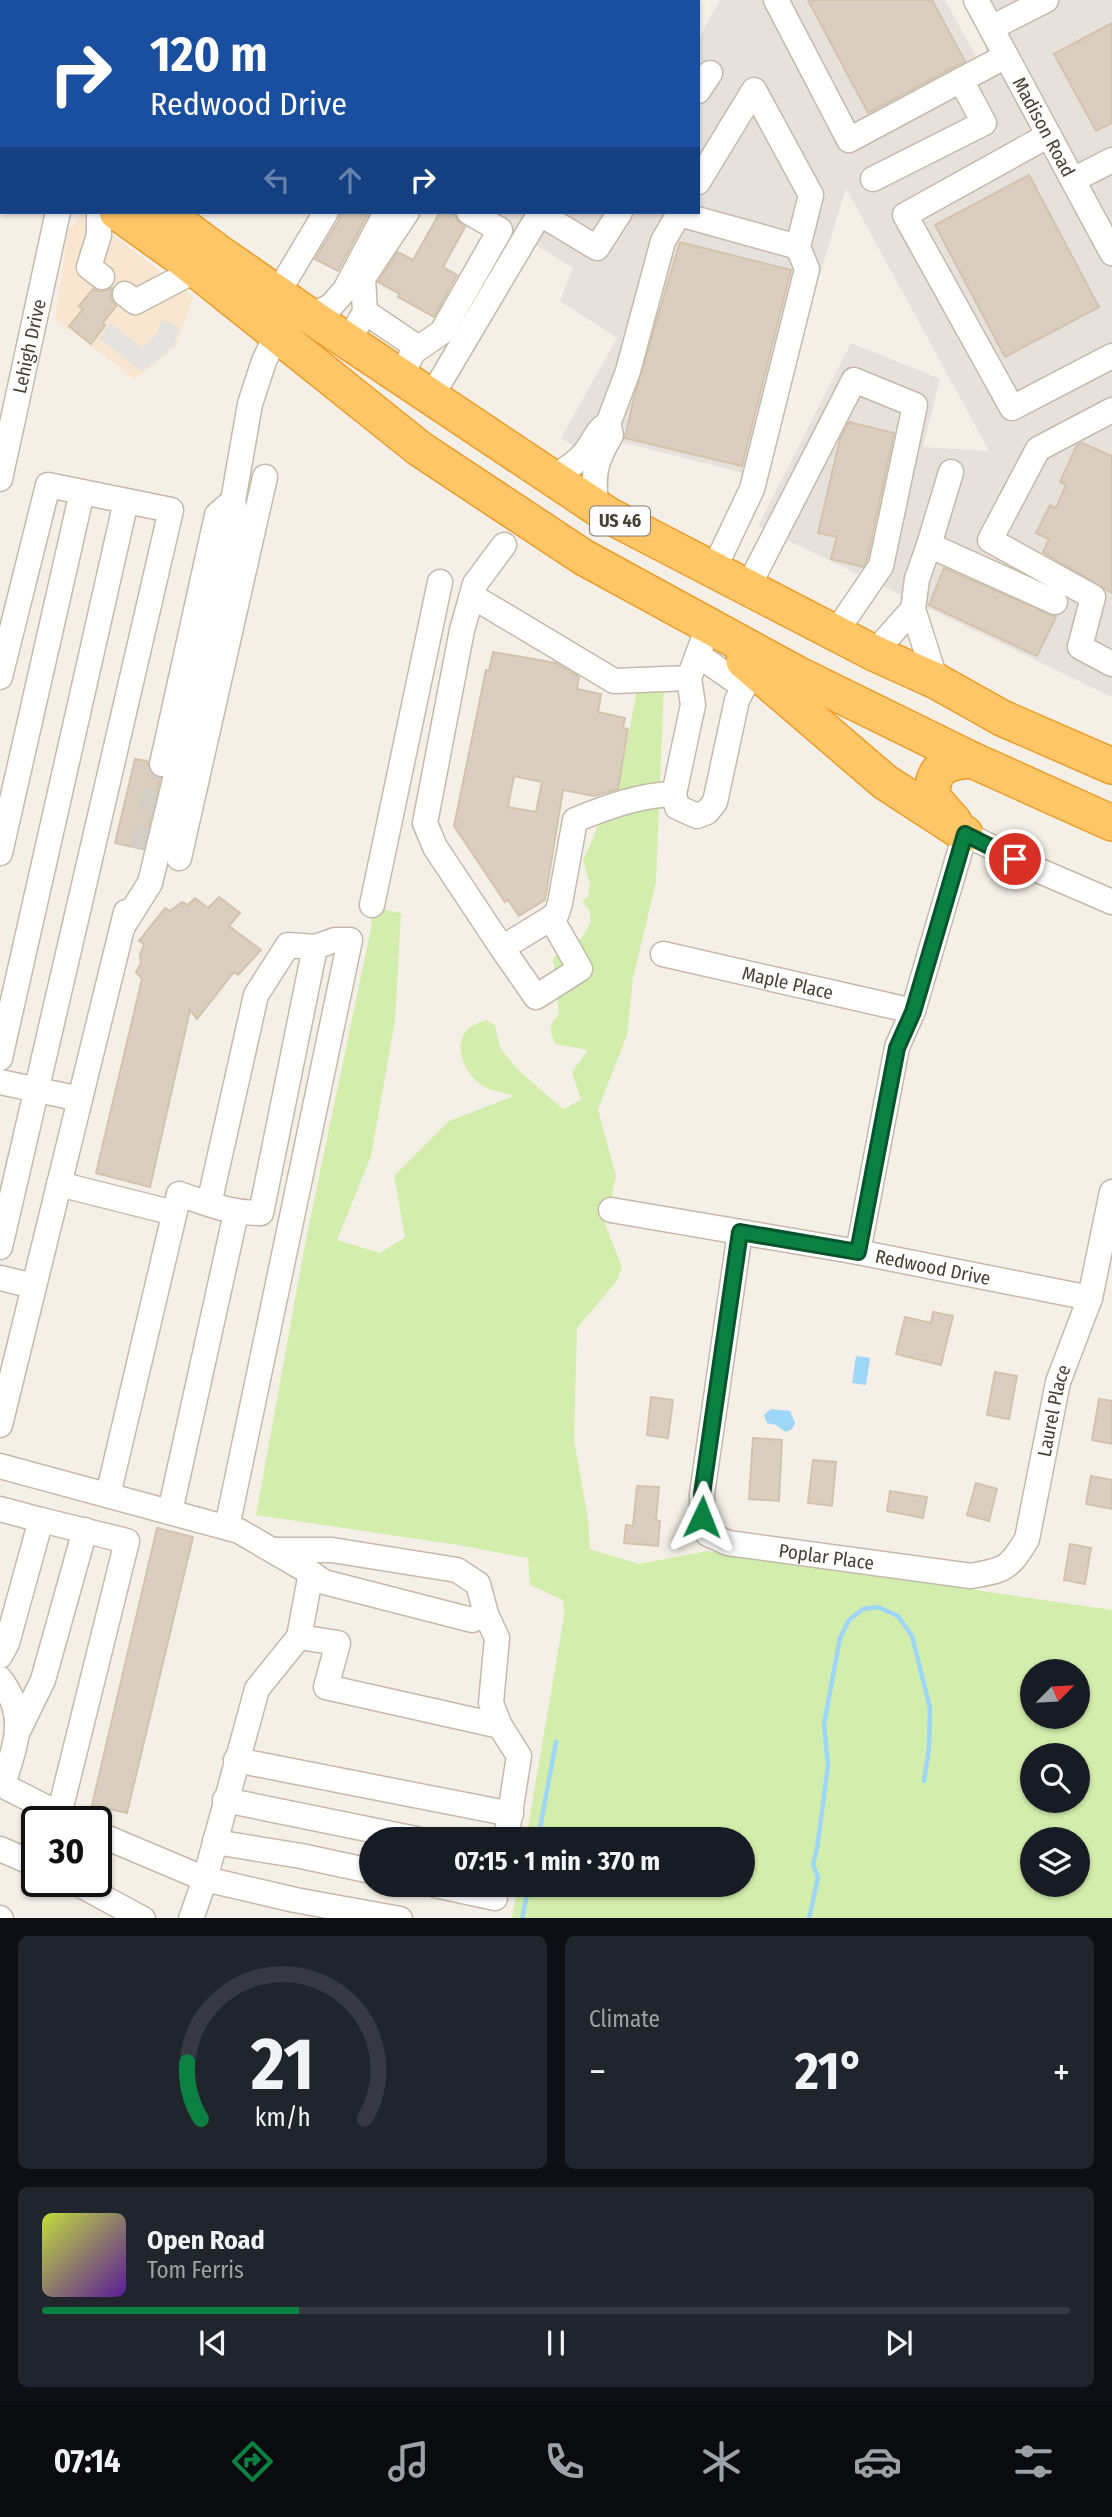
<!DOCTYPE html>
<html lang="en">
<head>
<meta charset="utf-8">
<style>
  :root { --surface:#171b24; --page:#20242c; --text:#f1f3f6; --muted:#9ea1a6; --line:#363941; --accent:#0b8043 }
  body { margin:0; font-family:"Fira Sans Condensed",sans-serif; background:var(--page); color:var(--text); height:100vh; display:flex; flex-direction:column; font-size:26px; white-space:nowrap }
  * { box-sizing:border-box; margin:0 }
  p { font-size:23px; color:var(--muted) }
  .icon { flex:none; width:38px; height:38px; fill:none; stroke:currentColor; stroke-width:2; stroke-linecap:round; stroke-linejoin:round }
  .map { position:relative; height:1918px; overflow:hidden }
  .drawer { display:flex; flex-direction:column; gap:18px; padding:18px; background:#0d0f14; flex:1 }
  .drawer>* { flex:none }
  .banner { position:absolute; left:0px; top:0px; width:700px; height:214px; box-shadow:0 2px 5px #0004; background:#1a4fa0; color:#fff; overflow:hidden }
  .needle { width:46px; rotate:66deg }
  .tools { position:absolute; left:1020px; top:1659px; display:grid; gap:14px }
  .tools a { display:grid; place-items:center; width:70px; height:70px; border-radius:50%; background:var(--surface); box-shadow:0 2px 5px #0004; font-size:35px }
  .speed { position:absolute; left:21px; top:1806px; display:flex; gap:14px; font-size:35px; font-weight:700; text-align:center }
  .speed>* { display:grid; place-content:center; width:91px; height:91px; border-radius:50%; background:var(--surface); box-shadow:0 2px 5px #0004; line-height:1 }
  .speed .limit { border:4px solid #111; border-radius:10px; background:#fff; color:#111 }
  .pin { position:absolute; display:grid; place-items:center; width:60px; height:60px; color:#fff; margin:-30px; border:4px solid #fff; border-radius:50%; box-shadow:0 2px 7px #0007 }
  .me { position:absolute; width:77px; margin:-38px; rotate:2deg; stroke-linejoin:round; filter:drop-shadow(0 0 5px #0008) }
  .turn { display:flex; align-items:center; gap:24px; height:147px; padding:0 35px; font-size:32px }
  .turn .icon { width:91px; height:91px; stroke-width:2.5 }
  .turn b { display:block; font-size:49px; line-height:60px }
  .lanes { display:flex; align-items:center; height:66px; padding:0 35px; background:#0003; justify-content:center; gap:35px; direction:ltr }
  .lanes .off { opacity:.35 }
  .big { font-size:52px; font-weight:700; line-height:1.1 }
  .drawer .widget { flex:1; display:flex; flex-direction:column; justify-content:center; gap:10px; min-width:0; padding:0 24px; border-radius:10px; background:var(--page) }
  .drawer .dial { align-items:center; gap:0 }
  .dial svg { height:182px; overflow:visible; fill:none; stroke:var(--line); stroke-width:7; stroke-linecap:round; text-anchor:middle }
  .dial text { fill:var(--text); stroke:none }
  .song { display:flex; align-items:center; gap:21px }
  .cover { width:84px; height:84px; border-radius:10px; background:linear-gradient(135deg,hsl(70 70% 55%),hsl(270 70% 35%)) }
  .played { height:7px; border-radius:4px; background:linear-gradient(90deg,var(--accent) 25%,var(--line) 25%) }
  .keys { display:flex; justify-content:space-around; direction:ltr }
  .heat { display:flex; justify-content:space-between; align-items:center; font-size:38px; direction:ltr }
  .drawer .tiles { flex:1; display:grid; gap:18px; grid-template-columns:1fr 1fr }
  .widget:last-child { grid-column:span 2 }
  .trip { position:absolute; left:359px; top:1827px; width:396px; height:70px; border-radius:35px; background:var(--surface); box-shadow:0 2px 5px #0004; font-weight:700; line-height:70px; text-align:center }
  .menu { display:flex; height:112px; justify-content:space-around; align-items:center; background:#090b0e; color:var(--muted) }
  .menu .icon { width:49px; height:49px }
  .menu .selected { color:var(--accent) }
  .menu b { font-size:32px; color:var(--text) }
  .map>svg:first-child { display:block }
  .commercial { fill:#f8e6d0 }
  .industrial { fill:#e7e1dc }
  .green { fill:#d2edac; fill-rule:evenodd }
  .parking { fill:#e5e3df }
  .water { fill:#9ed6f7 }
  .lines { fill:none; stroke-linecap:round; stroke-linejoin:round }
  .stream { stroke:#9ed6f7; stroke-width:4.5 }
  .building { fill:#dbcebe; stroke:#d3c3ae; stroke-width:2; fill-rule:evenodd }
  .minor-tunnel { stroke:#d3cdc3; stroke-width:24; stroke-dasharray:24 12; stroke-linecap:butt }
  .minor-casing { stroke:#c4baab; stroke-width:27 }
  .highway-casing { stroke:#eb9d2a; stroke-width:38 }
  .minor { stroke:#fff; stroke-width:24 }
  .highway { stroke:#ffc668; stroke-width:35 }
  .route-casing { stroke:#07532c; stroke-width:18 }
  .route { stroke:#0b8043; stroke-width:12 }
  .labels { text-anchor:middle; stroke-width:5; stroke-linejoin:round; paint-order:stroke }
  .shield { fill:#fff; stroke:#807972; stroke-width:2 }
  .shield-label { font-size:18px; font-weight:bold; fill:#494035 }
  .street-label { font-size:19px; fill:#494035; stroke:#fff }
</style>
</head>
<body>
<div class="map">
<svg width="1112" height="1919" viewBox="0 0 1112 1919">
  <rect width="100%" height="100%" fill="#f5f0e7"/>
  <polygon class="commercial" points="84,212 193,297 176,347 135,379 55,319 68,231"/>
  <polygon class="industrial" points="720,0 945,0 988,78 982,0 1112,0 1112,697 758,526 851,343 940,379 923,447 989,451 846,188 759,477 620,442 608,467 561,438 617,338 560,301 573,268 482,212 698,212 698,40"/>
  <path class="green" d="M664 684 656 882 633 978 627 1035 598 1109 616 1176 605 1224 622 1267 616 1282 577 1328 574 1440 588 1519 590 1549 639 1564 707 1551 1112 1610V1918H512L518 1885H742V1839H526L564 1616 563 1600 530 1585 528 1558 458 1545 256 1515 306 1239 371 928 373 907 401 913 395 1021 371 1156 337 1240 380 1253 405 1237 394 1176 449 1121 514 1096C506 1093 495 1092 487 1088 469 1080 455 1054 463 1036 467 1026 478 1023 486 1020L495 1025 500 1048 518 1070 563 1109 581 1100 572 1072 588 1050 556 1044C548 1030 549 1026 559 1014L553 959 563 947 582 938 591 922 589 910 582 901 588 897 590 885 583 860 594 836 604 805 616 801 638 685ZM1032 1671H1078V1717H1032ZM1032 1755H1078V1801H1032ZM1032 1839H1078V1885H1032Z"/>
  <polygon class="parking" points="162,319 179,328 174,346 142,372 100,338 110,323 142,348 157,334"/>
  <g class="water">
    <polygon points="856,1356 870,1358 866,1385 852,1383"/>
    <polygon points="771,1409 790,1411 795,1423 792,1429 786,1432 776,1425 767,1423 764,1415"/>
  </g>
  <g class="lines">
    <g class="stream">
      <polyline points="538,1839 556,1742"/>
      <polyline points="522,1919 529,1885"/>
      <polyline points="809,1919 818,1877 813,1864 817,1849 828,1766 824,1724 840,1638 849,1620 863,1609 878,1607 898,1616 912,1636 930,1708 929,1748 924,1781"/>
    </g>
  </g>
  <g class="building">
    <polygon points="808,0 932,0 965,61 868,113"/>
    <polygon points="1112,23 1112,123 1096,131 1054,54"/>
    <polygon points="1029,175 1099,307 1005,357 935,225"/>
    <polygon points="341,212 369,212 338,271 315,259 339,220"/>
    <polygon points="440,212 454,212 457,220 465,227 443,267 457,275 434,317 398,297 400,294 378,282 398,252 413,260"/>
    <polygon points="680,242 791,270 742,466 625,438 634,397"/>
    <polygon points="112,288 111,299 116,306 103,323 105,325 91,344 69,326 83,309 79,306 93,289 101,292"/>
    <polygon points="849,422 894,433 867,560 863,567 831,559 837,537 818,533 840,439"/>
    <polygon points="1082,443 1112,456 1112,593 1043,552 1049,539 1036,533 1050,505 1056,508 1066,485 1060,482 1077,445"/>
    <polygon points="944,568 1056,617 1037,656 929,605"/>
    <path d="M493 652 556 663 579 677 577 689 601 694 598 712 625 718 623 728 628 729 618 789 594 796 563 790 545 900 519 916 508 900 505 902 454 826 486 670 489 671ZM514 776 542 782 536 812 508 807Z"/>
    <polygon points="135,759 147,761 152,774 160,779 143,849 115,843"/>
    <polygon points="219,897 240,913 229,926 261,950 238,975 234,972 197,1019 190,1010 150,1187 96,1173 142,979 136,972 141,963 140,955 144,944 139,941 165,908 170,911 182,902 188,905 195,898 208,908"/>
    <polygon points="933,1312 953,1316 941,1365 896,1354 905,1317 931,1323"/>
    <polygon points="995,1372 1017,1376 1009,1419 987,1415"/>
    <polygon points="651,1397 673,1400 668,1438 647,1435"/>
    <polygon points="1099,1399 1112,1401 1112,1444 1092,1440"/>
    <polygon points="753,1438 782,1440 779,1501 749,1499"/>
    <polygon points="813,1460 836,1462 832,1506 808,1503"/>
    <polygon points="1091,1476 1112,1480 1112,1509 1086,1504"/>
    <polygon points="976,1483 997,1489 989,1521 967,1515"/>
    <polygon points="637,1486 659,1487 656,1520 660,1521 658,1546 624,1543 626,1525 633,1526"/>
    <polygon points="890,1491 927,1497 923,1518 887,1511"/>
    <polygon points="157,1528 193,1537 127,1813 92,1805"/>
    <polygon points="1070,1544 1091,1548 1085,1584 1064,1580"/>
  </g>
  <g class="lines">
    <polyline class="minor-tunnel" points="143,850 162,764"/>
    <g class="minor-casing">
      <g id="minor">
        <polyline points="500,0 502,2"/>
        <polyline points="776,0 849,140 1006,56"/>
        <path id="s1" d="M976 0 1112 253"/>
        <polyline points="36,2 37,0"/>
        <polyline points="324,2 325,0"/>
        <polyline points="991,28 1046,0"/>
        <polyline points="0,61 2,61"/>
        <polyline points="698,91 710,73"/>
        <polyline points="1049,135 905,215 1012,408 1112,356"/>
        <polyline points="873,179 984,123 961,80"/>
        <polyline points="1073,180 1112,160"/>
        <polyline points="698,182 754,90 811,195 798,247 807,269 752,489 714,569"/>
        <polyline points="99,212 99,235 89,267 102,277"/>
        <polyline points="537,212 597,248 620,212"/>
        <polyline points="679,214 798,247"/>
        <polyline points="125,294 135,302 196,270"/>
        <polyline points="277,294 326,212"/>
        <polyline points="365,312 417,347"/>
        <polyline points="310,316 331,306 345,290 386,212"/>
        <polyline points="348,341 365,312 363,278 407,212"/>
        <polyline points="401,377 413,352 442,332 500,230 469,212"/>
        <polyline points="431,397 540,213"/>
        <polyline points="1112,410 1038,449 990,540 1093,597 1080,647 1112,664"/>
        <polyline points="608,424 628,371 663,241 680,212"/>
        <path d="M552 478C564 471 575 464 584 454 593 444 596 430 608 424L611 435C594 464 593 473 596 507"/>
        <path id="s2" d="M0 479 58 212"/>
        <polyline points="929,545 951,472"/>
        <polyline points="748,587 854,380 915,405 881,566 836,632"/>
        <polyline points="472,596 614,681 689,678 708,627"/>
        <polyline points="874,653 913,609"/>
        <polyline points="698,655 744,687"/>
        <polyline points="0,677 48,485 171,510 0,1247"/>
        <polyline points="689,678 693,705 674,794 677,807 697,816 707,812 715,802 737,700 753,669"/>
        <polyline points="936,681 913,609 917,579 929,545 1055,602"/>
        <polyline points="162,764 217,515 233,501"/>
        <polyline points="0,853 82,492"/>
        <polyline points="179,858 265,477"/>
        <polyline points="372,905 440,582"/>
        <path d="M551 918 557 913 560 903 575 820C607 807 639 795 674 794"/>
        <polyline points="123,926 150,883 237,523 233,501 250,404 264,361 277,334"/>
        <polyline points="502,948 536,997 580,969 551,918 502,948 435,847 425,823 462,630 475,584 504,545"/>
        <path id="s3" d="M663 954 913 1011"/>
        <polyline points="0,1058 126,501"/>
        <polyline points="0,1082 80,1099"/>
        <polyline points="59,1184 174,1213"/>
        <path id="s4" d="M611 1210 858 1252 1090 1298"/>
        <path id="s5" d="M740 1232 702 1494V1517L708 1534 728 1543 971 1576C1005 1570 1009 1569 1027 1539L1058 1382 1090 1298 1112 1192"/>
        <polyline points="858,1252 897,1047 913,1011 965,834 1040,871 1112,902"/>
        <polyline points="0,1278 34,1286"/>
        <polyline points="0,1425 126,912"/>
        <polyline points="0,1466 239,1531 311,1573 299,1637 257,1689 205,1879 191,1919"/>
        <path d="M108 1495 179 1194C209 1204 229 1213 261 1213L315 947 288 945 256 995 209 1204"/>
        <polyline points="0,1509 41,1520 7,1643 0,1656"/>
        <polyline points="170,1512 236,1213"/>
        <polyline points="41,1520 127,1541 59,1815"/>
        <polyline points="227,1527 350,940 335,940 315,947"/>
        <polyline points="272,1550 332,1550 457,1570 478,1584 486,1614 472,1620 324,1582 311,1573"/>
        <polyline points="486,1614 497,1638 491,1703 500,1726 519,1756 506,1839"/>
        <polyline points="299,1637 338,1643 326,1687 500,1726"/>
        <path d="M0 1679C29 1717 15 1744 3 1785"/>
        <polyline points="18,1731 43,1680 85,1530"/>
        <polyline points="236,1760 511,1814"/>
        <polyline points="0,1784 73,1821"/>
        <polyline points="225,1800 416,1839"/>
        <polyline points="96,1833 205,1879 295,1900 400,1919"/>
        <polyline points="215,1842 301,1856 371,1871"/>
        <polyline points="0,1849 37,1865"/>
        <polyline points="73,1881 143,1919"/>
        <polyline points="435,1885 495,1898"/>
        <polyline points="0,1918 1,1919"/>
      </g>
    </g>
    <g class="highway-casing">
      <g id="highway">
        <polyline points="0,86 2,87"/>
        <polyline points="0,127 2,129"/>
        <polyline points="117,212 184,260 420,449 583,557 797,674 972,760 1112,823"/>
        <polyline points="164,212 215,250 298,308 608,515 874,653 936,681 1002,718 1112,766"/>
        <polyline points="744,661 885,782 965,834"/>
        <path d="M954 822 932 797C932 767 945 762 972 760"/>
      </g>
    </g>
    <use href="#minor" class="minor"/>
    <use href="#highway" class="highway"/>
  </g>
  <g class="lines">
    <g class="route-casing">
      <polyline id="route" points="702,1517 702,1494 740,1232 858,1252 897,1048 913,1012 965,834 1015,859"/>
    </g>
    <use href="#route" class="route"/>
  </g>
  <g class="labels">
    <rect class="shield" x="590" y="506.5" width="60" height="29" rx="5"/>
    <g class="shield-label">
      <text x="620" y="527">US 46</text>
    </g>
    <g class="street-label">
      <text dy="7" stroke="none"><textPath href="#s1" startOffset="144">Madison Road</textPath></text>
      <text dy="7" stroke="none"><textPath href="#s2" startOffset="136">Lehigh Drive</textPath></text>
      <text dy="7" stroke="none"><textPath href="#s3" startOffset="128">Maple Place</textPath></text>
      <text dy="7" stroke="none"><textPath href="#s4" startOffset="327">Redwood Drive</textPath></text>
      <text dy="7" stroke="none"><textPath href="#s5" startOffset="775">Laurel Place</textPath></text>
      <text dy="7" stroke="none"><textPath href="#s5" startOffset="427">Poplar Place</textPath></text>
    </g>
  </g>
</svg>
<div class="tools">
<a><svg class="needle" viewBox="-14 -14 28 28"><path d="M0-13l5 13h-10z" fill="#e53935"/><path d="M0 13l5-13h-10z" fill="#9ea1a6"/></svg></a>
<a><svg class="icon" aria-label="search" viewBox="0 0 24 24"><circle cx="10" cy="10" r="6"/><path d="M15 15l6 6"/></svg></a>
<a><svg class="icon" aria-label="layers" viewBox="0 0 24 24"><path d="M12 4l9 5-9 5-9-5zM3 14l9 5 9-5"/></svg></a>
</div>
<div class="speed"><div class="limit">30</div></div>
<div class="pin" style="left:1015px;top:859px;background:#d93025"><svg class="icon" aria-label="arrive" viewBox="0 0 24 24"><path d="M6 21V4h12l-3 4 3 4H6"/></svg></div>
<svg class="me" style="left:702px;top:1517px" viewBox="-20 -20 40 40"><path d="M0-17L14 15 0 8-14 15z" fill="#0b8043" stroke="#fff" stroke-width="4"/></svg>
<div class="trip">07:15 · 1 min · 370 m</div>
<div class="banner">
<div class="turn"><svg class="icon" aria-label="right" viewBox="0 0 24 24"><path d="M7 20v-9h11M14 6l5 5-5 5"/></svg><div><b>120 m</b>Redwood Drive</div></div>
<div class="lanes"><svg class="icon off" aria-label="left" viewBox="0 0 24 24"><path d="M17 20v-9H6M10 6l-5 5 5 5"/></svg><svg class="icon off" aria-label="ahead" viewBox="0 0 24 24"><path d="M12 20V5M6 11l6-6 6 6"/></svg><svg class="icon" aria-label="right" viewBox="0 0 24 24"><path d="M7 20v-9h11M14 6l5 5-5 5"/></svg></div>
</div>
</div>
<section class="drawer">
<div class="tiles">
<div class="widget dial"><svg viewBox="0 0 100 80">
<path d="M14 69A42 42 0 1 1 86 69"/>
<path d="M14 69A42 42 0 0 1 8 44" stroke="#0b8043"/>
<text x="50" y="56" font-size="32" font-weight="700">21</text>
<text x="50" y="72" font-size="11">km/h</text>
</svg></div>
<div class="widget"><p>Climate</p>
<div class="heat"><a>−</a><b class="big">21°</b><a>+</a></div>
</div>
<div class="widget">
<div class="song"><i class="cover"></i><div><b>Open Road</b><p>Tom Ferris</p></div></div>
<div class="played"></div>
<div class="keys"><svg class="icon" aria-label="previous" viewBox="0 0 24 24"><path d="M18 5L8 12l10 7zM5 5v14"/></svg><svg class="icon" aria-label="pause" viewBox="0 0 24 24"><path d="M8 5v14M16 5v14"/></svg><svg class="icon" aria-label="next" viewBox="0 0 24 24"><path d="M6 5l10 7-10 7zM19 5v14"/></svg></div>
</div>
</div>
</section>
<nav class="menu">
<b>07:14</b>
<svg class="icon selected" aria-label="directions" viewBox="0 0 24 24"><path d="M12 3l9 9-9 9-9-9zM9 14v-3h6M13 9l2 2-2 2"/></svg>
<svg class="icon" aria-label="music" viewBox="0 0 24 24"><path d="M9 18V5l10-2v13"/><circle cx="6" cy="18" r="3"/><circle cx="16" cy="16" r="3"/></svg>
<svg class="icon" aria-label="phone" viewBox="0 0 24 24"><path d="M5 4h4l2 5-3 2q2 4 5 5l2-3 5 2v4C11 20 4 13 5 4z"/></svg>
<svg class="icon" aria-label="climate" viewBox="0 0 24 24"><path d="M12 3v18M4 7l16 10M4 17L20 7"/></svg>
<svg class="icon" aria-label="car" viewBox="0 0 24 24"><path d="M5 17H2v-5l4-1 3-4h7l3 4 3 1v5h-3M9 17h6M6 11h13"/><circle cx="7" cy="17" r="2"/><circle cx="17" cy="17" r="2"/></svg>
<svg class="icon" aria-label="filters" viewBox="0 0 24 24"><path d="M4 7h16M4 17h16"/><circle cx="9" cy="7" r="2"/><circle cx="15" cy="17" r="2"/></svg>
</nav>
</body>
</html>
